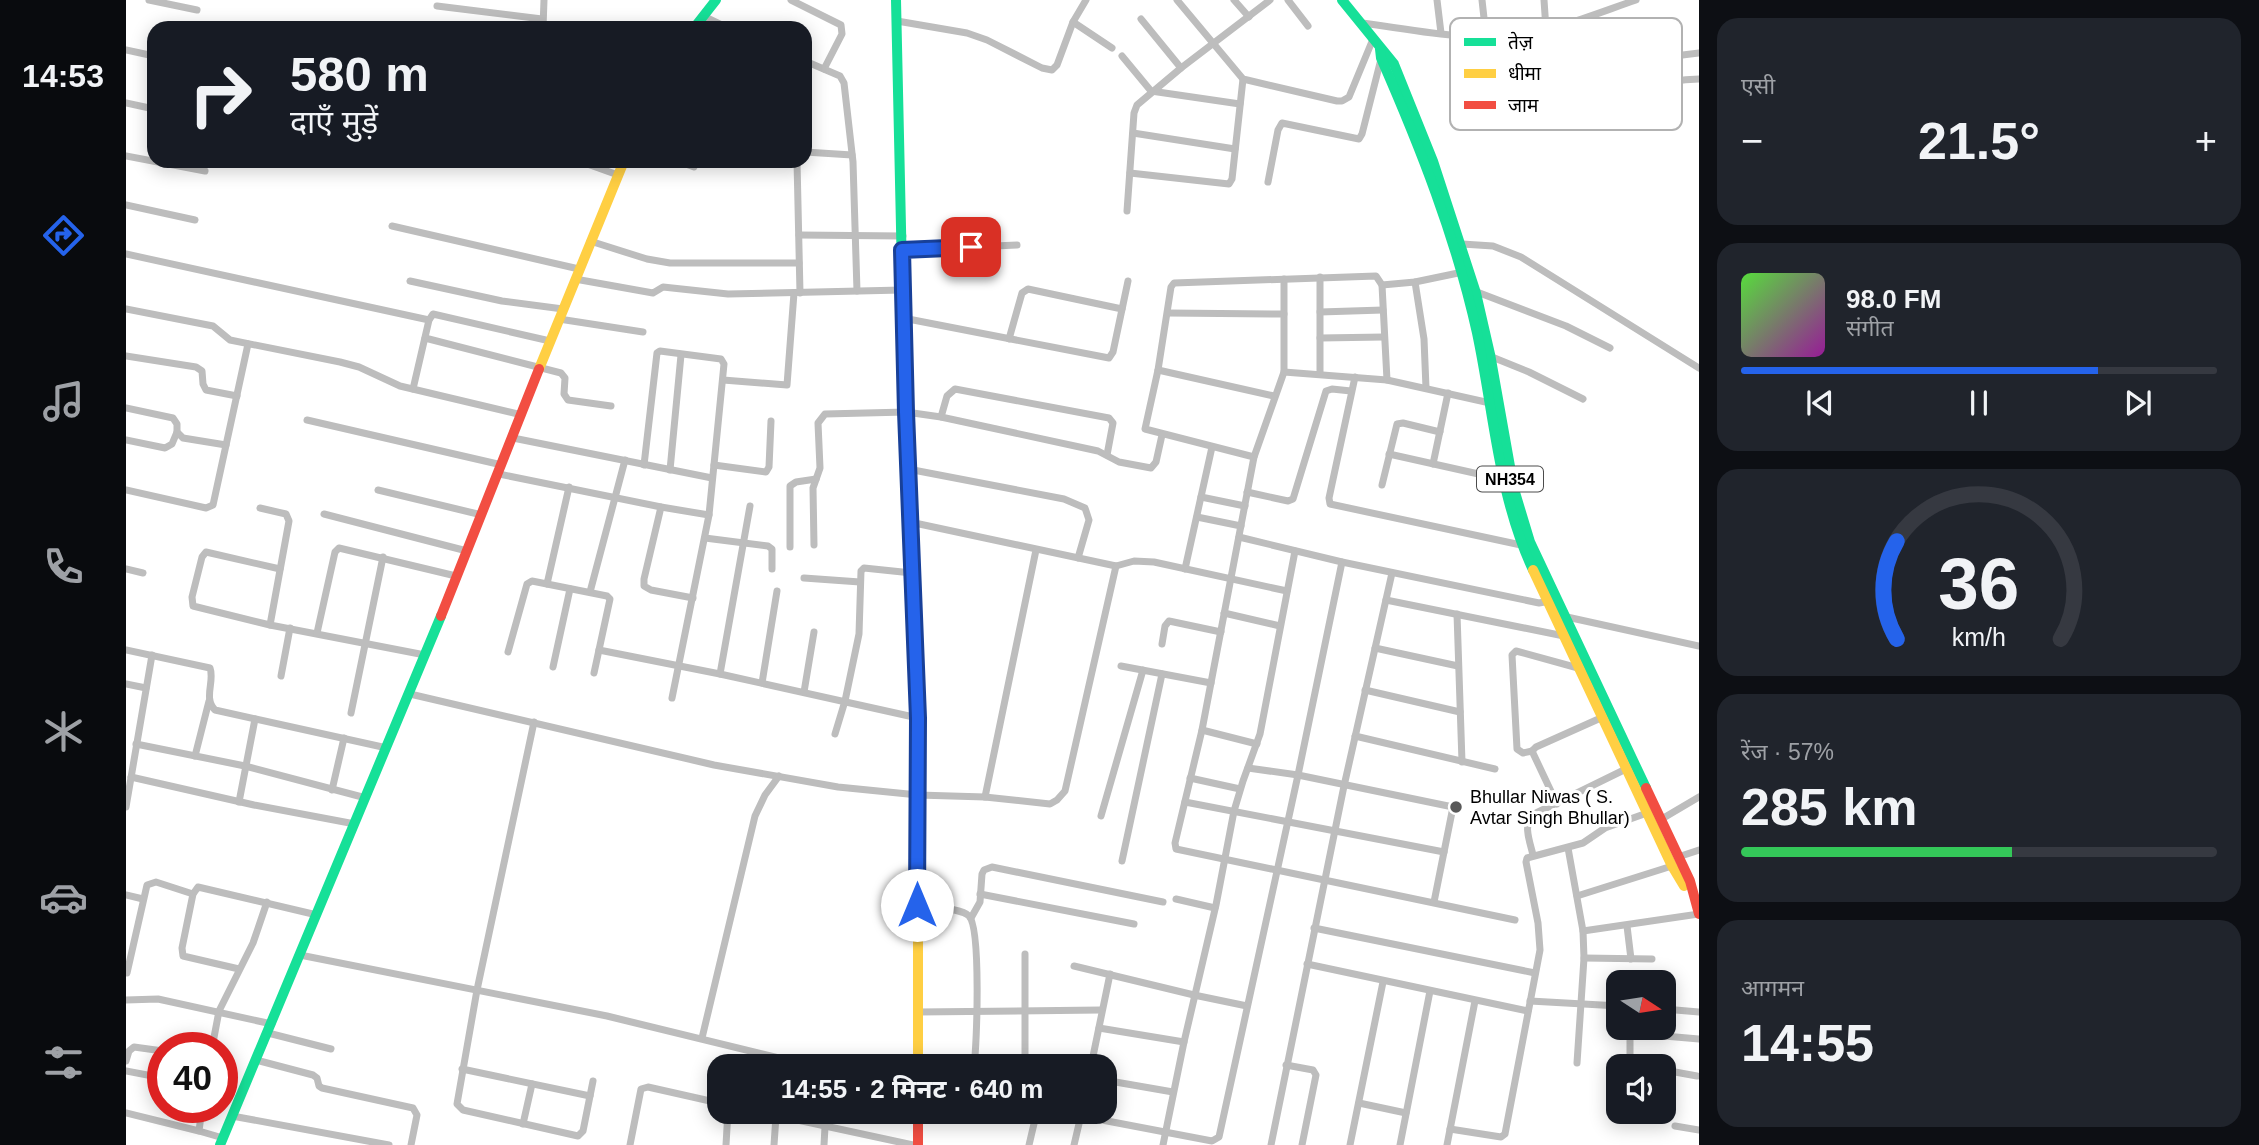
<!DOCTYPE html>
<html lang="hi">
<head>
<meta charset="utf-8">
<style>
  :root { --surface:#171b24; --page:#20242c; --text:#f1f3f6; --muted:#9ea1a6; --line:#363941; --accent:#2563eb }
  body { margin:0; font-family:Helvetica,"Noto Sans Devanagari",sans-serif; background:var(--page); color:var(--text); height:100vh; display:flex; flex-direction:column; font-size:26px; white-space:nowrap }
  * { box-sizing:border-box; margin:0 }
  p { font-size:23px; color:var(--muted) }
  .icon { flex:none; width:38px; height:38px; fill:none; stroke:currentColor; stroke-width:2; stroke-linecap:round; stroke-linejoin:round }
  .map { position:relative; flex:1; overflow:hidden }
  .drawer { display:flex; flex-direction:column; gap:18px; padding:18px; background:#0d0f14; width:560px }
  .drawer>* { flex:none }
  .banner { position:absolute; left:21px; top:21px; width:665px; height:147px; border-radius:21px; box-shadow:0 4px 18px #0003; background:#171b24; color:var(--text); overflow:hidden }
  .needle { width:46px; rotate:102deg }
  .buttons { position:absolute; left:1480px; top:970px; display:grid; gap:14px }
  .buttons a { display:grid; place-items:center; width:70px; height:70px; border-radius:14px; background:var(--surface); box-shadow:0 4px 18px #0003; font-size:35px }
  .speed { position:absolute; left:21px; top:1032px; display:flex; gap:14px; font-size:35px; font-weight:700; text-align:center }
  .speed>* { display:grid; place-content:center; width:91px; height:91px; border-radius:50%; background:var(--surface); box-shadow:0 4px 18px #0003; line-height:1 }
  .speed .limit { border:10px solid #d22; background:#fff; color:#111 }
  .pin { position:absolute; display:grid; place-items:center; width:60px; height:60px; color:#fff; margin:-30px; border-radius:14px; box-shadow:0 4px 10px #0006 }
  .me { position:absolute; width:77px; margin:-38px; rotate:0deg; stroke-linejoin:round; filter:drop-shadow(0 0 5px #0008) }
  .turn { display:flex; align-items:center; gap:24px; height:147px; padding:0 28px; font-size:32px }
  .turn .icon { width:91px; height:91px; stroke-width:2.5 }
  .turn b { display:block; font-size:49px; line-height:60px }
  .big { font-size:52px; font-weight:700; line-height:1.1 }
  .drawer .card { flex:1; display:flex; flex-direction:column; justify-content:center; gap:10px; min-width:0; padding:0 24px; border-radius:21px; background:var(--page) }
  .drawer .dial { align-items:center; gap:0 }
  .dial svg { height:182px; overflow:visible; fill:none; stroke:var(--line); stroke-width:7; stroke-linecap:round; text-anchor:middle }
  .dial text { fill:var(--text); stroke:none }
  .song { display:flex; align-items:center; gap:21px }
  .cover { width:84px; height:84px; border-radius:10px; background:linear-gradient(135deg,hsl(110 70% 55%),hsl(300 70% 35%)) }
  .played { height:7px; border-radius:4px; background:linear-gradient(90deg,var(--accent) 75%,var(--line) 75%) }
  .keys { display:flex; justify-content:space-around; direction:ltr }
  .heat { display:flex; justify-content:space-between; align-items:center; font-size:38px; direction:ltr }
  .charge { height:10px; border-radius:5px; background:linear-gradient(90deg,#34c759 57%,var(--line) 0) }
  .trip { position:absolute; left:581px; top:1054px; width:410px; height:70px; border-radius:21px; background:var(--surface); box-shadow:0 4px 18px #0003; font-weight:700; line-height:70px; text-align:center }
  main { display:flex; flex:1; min-height:0 }
  .tabs { display:flex; flex-direction:column; width:126px; justify-content:space-around; align-items:center; background:#090b0e; color:var(--muted) }
  .tabs .icon { width:49px; height:49px }
  .tabs .on { color:var(--accent) }
  .tabs b { font-size:32px; color:var(--text) }
  .map>svg:first-child { display:block }
  .lines { fill:none; stroke-linecap:round; stroke-linejoin:round }
  .street { stroke:#bdbdbd; stroke-width:7 }
  .fast { stroke:#16e098; stroke-width:10 }
  .slow { stroke:#ffcf43; stroke-width:10 }
  .jam { stroke:#f24e42; stroke-width:10 }
  .route-casing { stroke:#184099; stroke-width:18 }
  .route { stroke:#2563eb; stroke-width:12 }
  .poi-dot { fill:#595959; stroke:#fff; stroke-width:2.5 }
  .labels { text-anchor:middle; stroke-width:6; stroke-linejoin:round; paint-order:stroke }
  .shield { fill:#fff; stroke:#4c4c4c; stroke-width:2 }
  .shield-label { font-size:16px; font-weight:bold; fill:#000 }
  .poi-label { font-size:18px; fill:#000; stroke:#fff; text-anchor:start }
  .key { fill:#fff; stroke:#b2b2b2; stroke-width:2 }
  .key-label { font-size:19px; fill:#000 }
</style>
</head>
<body>
<main>
<nav class="tabs">
<b>14:53</b>
<svg class="icon on" aria-label="directions" viewBox="0 0 24 24"><path d="M12 3l9 9-9 9-9-9zM9 14v-3h6M13 9l2 2-2 2"/></svg>
<svg class="icon" aria-label="music" viewBox="0 0 24 24"><path d="M9 18V5l10-2v13"/><circle cx="6" cy="18" r="3"/><circle cx="16" cy="16" r="3"/></svg>
<svg class="icon" aria-label="phone" viewBox="0 0 24 24"><path d="M5 4h4l2 5-3 2q2 4 5 5l2-3 5 2v4C11 20 4 13 5 4z"/></svg>
<svg class="icon" aria-label="climate" viewBox="0 0 24 24"><path d="M12 3v18M4 7l16 10M4 17L20 7"/></svg>
<svg class="icon" aria-label="car" viewBox="0 0 24 24"><path d="M5 17H2v-5l4-1 3-4h7l3 4 3 1v5h-3M9 17h6M6 11h13"/><circle cx="7" cy="17" r="2"/><circle cx="17" cy="17" r="2"/></svg>
<svg class="icon" aria-label="filters" viewBox="0 0 24 24"><path d="M4 7h16M4 17h16"/><circle cx="9" cy="7" r="2"/><circle cx="15" cy="17" r="2"/></svg>
</nav>
<div class="map">
<svg width="1573" height="1145" viewBox="0 0 1573 1145">
  <rect width="100%" height="100%" fill="#fff"/>
  <g class="lines">
    <g class="street">
      <polyline points="23,0 71,10"/>
      <polyline points="665,0 715,25 716,34 698,69"/>
      <polyline points="1051,0 1117,79 1211,101 1216,101 1223,97 1247,39"/>
      <polyline points="1108,0 1123,17"/>
      <polyline points="1162,0 1182,26"/>
      <polyline points="1311,0 1315,33"/>
      <polyline points="1356,0 1360,36"/>
      <polyline points="1418,0 1420,29"/>
      <polyline points="311,6 416,19"/>
      <polyline points="577,16 602,28"/>
      <polyline points="1015,19 1055,68"/>
      <polyline points="771,21 841,33 861,40 916,68 926,70 931,65 947,22 960,0"/>
      <polyline points="947,22 986,48"/>
      <path d="M1236 23C1289 30 1348 43 1402 34 1438 27 1475 12 1510 0"/>
      <polyline points="417,28 418,0"/>
      <polyline points="0,50 28,56"/>
      <polyline points="996,56 1025,91 1114,104"/>
      <polyline points="679,61 714,76 718,83 727,162 731,291"/>
      <polyline points="1395,93 1516,60 1573,53"/>
      <polyline points="0,103 28,109"/>
      <path d="M1404 120C1456 106 1520 80 1573 79"/>
      <polyline points="1007,133 1109,149"/>
      <polyline points="679,152 726,155"/>
      <polyline points="0,156 79,171"/>
      <polyline points="453,161 492,175"/>
      <polyline points="552,161 568,167"/>
      <polyline points="671,161 674,293"/>
      <polyline points="1004,173 1103,184 1106,179 1117,79"/>
      <polyline points="1142,182 1152,130 1156,123 1233,139 1236,134 1255,59"/>
      <polyline points="0,205 69,220"/>
      <polyline points="1001,211 1008,113 1011,105 1055,68 1144,0"/>
      <polyline points="266,226 453,269"/>
      <polyline points="673,235 777,236"/>
      <polyline points="464,241 521,259 544,263 673,263"/>
      <polyline points="1336,244 1367,246 1395,257 1573,368"/>
      <polyline points="777,250 891,245"/>
      <polyline points="0,254 303,320"/>
      <polyline points="449,279 527,293 537,287 602,294 776,290"/>
      <polyline points="1158,279 1158,372 1128,457 1076,730 1049,843 1050,849 1389,920"/>
      <polyline points="284,281 376,301 437,309"/>
      <polyline points="1289,282 1298,339 1300,388"/>
      <polyline points="1256,285 1289,282 1337,272"/>
      <polyline points="1351,292 1440,326 1484,348"/>
      <polyline points="0,309 87,326 104,340 214,362 233,367 274,386 396,415"/>
      <polyline points="1194,312 1257,310"/>
      <polyline points="1042,313 1158,314"/>
      <polyline points="777,318 983,358 987,352 1002,281"/>
      <polyline points="433,319 517,332"/>
      <polyline points="299,338 435,373 439,378 438,394 442,400 485,406"/>
      <polyline points="1194,338 1258,337"/>
      <polyline points="883,339 896,293 902,289 996,309"/>
      <polyline points="0,356 70,367 76,371 77,384 80,390 111,396"/>
      <polyline points="1366,357 1403,372 1457,399"/>
      <polyline points="1032,370 1148,396"/>
      <polyline points="1158,372 1261,380 1364,403"/>
      <polyline points="1194,374 1194,277"/>
      <polyline points="1229,377 1203,498 1204,504 1395,545"/>
      <polyline points="597,380 661,385 668,293"/>
      <polyline points="287,389 303,320 307,314 424,341"/>
      <polyline points="0,408 47,418 51,424 51,432 57,438 100,445"/>
      <polyline points="815,417 821,396 829,389 983,418 987,423 981,455"/>
      <polyline points="181,420 376,465"/>
      <polyline points="387,438 586,478"/>
      <polyline points="0,440 39,448 46,444 51,432"/>
      <polyline points="1263,454 1375,479"/>
      <polyline points="1128,457 1019,429 1032,370 1045,287 1048,283 1250,276 1256,285 1261,380"/>
      <polyline points="1307,464 1322,393"/>
      <polyline points="518,465 531,353 534,351 595,359 598,364 583,515 546,698"/>
      <polyline points="588,465 640,472 643,467 645,421"/>
      <polyline points="782,469 938,499 959,508 963,520 952,558"/>
      <polyline points="544,470 555,355"/>
      <polyline points="373,474 535,507 583,515"/>
      <polyline points="1256,485 1271,424 1277,423 1314,432"/>
      <polyline points="0,490 80,508 87,505 122,344"/>
      <polyline points="252,490 356,515"/>
      <polyline points="1121,492 1162,501 1167,499 1200,391 1206,389 1225,391"/>
      <polyline points="1075,497 1119,506"/>
      <polyline points="535,507 518,579 518,586 525,590 567,598"/>
      <polyline points="134,508 160,514 163,521 144,625"/>
      <polyline points="198,514 341,551"/>
      <polyline points="1071,517 1115,526"/>
      <polyline points="784,522 990,566 1008,561 1028,562 1161,591"/>
      <polyline points="1113,537 1216,562 1413,603 1424,601"/>
      <polyline points="579,538 642,546 646,549 646,569"/>
      <polyline points="688,545 687,488 694,468 692,423 699,414 780,412 815,417 972,451 993,462 1025,468 1030,462 1036,435"/>
      <polyline points="664,547 664,486 670,482 690,479"/>
      <polyline points="0,569 17,573"/>
      <polyline points="154,569 80,552 76,557 66,597 67,606 144,625 299,655"/>
      <polyline points="1059,569 1086,447"/>
      <polyline points="678,578 734,582"/>
      <polyline points="421,584 481,596 484,599 468,673"/>
      <polyline points="464,592 499,460"/>
      <polyline points="1260,600 1438,636"/>
      <polyline points="1098,613 1154,626"/>
      <polyline points="1331,614 1336,762"/>
      <polyline points="1441,617 1573,646"/>
      <polyline points="191,633 209,552 213,548 330,576"/>
      <polyline points="1036,644 1039,626 1043,621 1095,632"/>
      <polyline points="1249,648 1332,666"/>
      <path d="M0 650 84 668C89 681 77 698 89 710L261 748"/>
      <polyline points="473,650 594,674 792,718"/>
      <polyline points="382,652 401,584 406,581 421,584 443,487"/>
      <polyline points="995,666 1085,683"/>
      <polyline points="427,667 444,589"/>
      <polyline points="594,674 624,506"/>
      <polyline points="155,676 164,628"/>
      <polyline points="636,683 651,591"/>
      <polyline points="0,684 20,688"/>
      <polyline points="1239,690 1334,712"/>
      <polyline points="678,692 688,632"/>
      <polyline points="284,694 588,765 712,787 792,795 859,797 924,804 931,800 939,791 990,566"/>
      <polyline points="225,713 257,557"/>
      <polyline points="408,722 351,990 331,1104 337,1110 452,1136 457,1131 467,1081"/>
      <polyline points="1076,730 1131,744"/>
      <polyline points="709,734 719,701 733,634 735,571 738,568 786,573"/>
      <polyline points="1229,736 1369,769"/>
      <polyline points="10,744 119,766 240,798"/>
      <polyline points="1406,751 1397,753 1391,749 1386,655 1390,651 1452,668"/>
      <polyline points="69,756 83,701"/>
      <polyline points="1122,768 1172,775 1327,807 1308,902"/>
      <polyline points="5,777 128,805 229,824"/>
      <polyline points="1064,778 1114,789"/>
      <polyline points="206,790 218,738"/>
      <polyline points="859,797 910,550"/>
      <polyline points="113,802 129,719"/>
      <polyline points="1059,802 1318,852"/>
      <polyline points="1431,804 1406,751 1410,747 1477,717"/>
      <polyline points="0,807 26,655"/>
      <polyline points="975,816 1017,670"/>
      <polyline points="1534,820 1573,797"/>
      <polyline points="1442,848 1457,931 1458,958 1451,1063"/>
      <path d="M1407 855C1404 842 1397 826 1406 815L1502 768"/>
      <polyline points="1552,857 1573,850"/>
      <polyline points="996,861 1036,674"/>
      <polyline points="854,894 1008,924"/>
      <polyline points="0,895 17,899"/>
      <polyline points="1451,896 1546,866"/>
      <polyline points="1050,899 1089,908"/>
      <path d="M791 905C803 907 836 908 843 916 855 928 851 1045 848 1066"/>
      <polyline points="845,918 854,902 856,874 858,870 866,867 1037,902"/>
      <polyline points="1501,926 1505,959"/>
      <polyline points="1188,928 1409,973"/>
      <polyline points="1457,931 1573,914"/>
      <polyline points="899,954 899,1066"/>
      <polyline points="174,955 481,1016 686,1066"/>
      <polyline points="1458,958 1526,959"/>
      <polyline points="1181,964 1402,1011"/>
      <polyline points="948,966 1068,995 1121,1006"/>
      <polyline points="113,969 57,956 56,948 67,894 72,887 191,915"/>
      <polyline points="1,973 21,885 30,882 67,894"/>
      <polyline points="0,1000 32,999 146,1024"/>
      <polyline points="1404,1001 1493,1006"/>
      <polyline points="1538,1009 1573,1012"/>
      <polyline points="792,1012 975,1010"/>
      <polyline points="1504,1027 1504,1059 1507,1063 1517,1066"/>
      <polyline points="973,1028 1058,1042"/>
      <polyline points="142,1033 205,1049"/>
      <polyline points="1504,1033 1573,1039"/>
      <polyline points="576,1038 629,816 639,795 653,776"/>
      <polyline points="86,1048 93,1011 127,943 141,902"/>
      <polyline points="130,1060 187,1075 191,1078 193,1086 196,1088 287,1108 291,1115 285,1145"/>
      <polyline points="0,1061 3,1051 8,1047 37,1051"/>
      <polyline points="1160,1065 1187,1070 1190,1075 1176,1145"/>
      <polyline points="965,1066 984,974"/>
      <polyline points="336,1069 464,1096"/>
      <polyline points="1538,1070 1571,1076"/>
      <polyline points="0,1071 37,1078"/>
      <polyline points="978,1080 1047,1092"/>
      <polyline points="1233,1103 1280,1113"/>
      <polyline points="76,1108 73,1131 97,1138"/>
      <polyline points="630,1111 787,1145"/>
      <polyline points="0,1113 73,1131"/>
      <polyline points="106,1116 263,1145"/>
      <polyline points="955,1116 1086,1141 1093,1137 1172,775 1216,562"/>
      <polyline points="397,1124 406,1084"/>
      <polyline points="1549,1126 1573,1130"/>
      <polyline points="1324,1129 1375,1137 1379,1134 1414,950 1412,923 1400,862 1401,858 1457,843 1479,828 1521,813"/>
      <polyline points="504,1145 515,1089 522,1087 593,1103"/>
      <polyline points="600,1145 602,1111"/>
      <polyline points="648,1145 650,1116"/>
      <polyline points="698,1145 699,1127"/>
      <polyline points="903,1145 911,1111"/>
      <polyline points="948,1145 956,1111"/>
      <polyline points="1037,1145 1058,1042 1090,905 1108,811 1117,781 1134,734 1169,551"/>
      <polyline points="1145,1145 1218,786 1266,573"/>
      <polyline points="1224,1145 1257,982"/>
      <polyline points="1274,1145 1304,991"/>
      <polyline points="1321,1145 1349,1001"/>
    </g>
    <g class="fast">
      <polyline points="770,0 777,318 793,759 792,913"/>
      <polyline points="1216,0 1268,64 1307,161 1350,293 1364,354 1388,489 1404,542 1520,788"/>
      <polyline points="568,28 590,0"/>
      <path d="M1254 49 1255 58C1294 147 1330 238 1351 333 1368 413 1372 495 1407 570"/>
      <polyline points="94,1145 315,616"/>
    </g>
    <g class="slow">
      <polyline points="413,369 498,161"/>
      <polyline points="1407,570 1546,866 1558,886"/>
      <polyline points="792,1066 792,913"/>
    </g>
    <g class="jam">
      <polyline points="315,616 413,369"/>
      <polyline points="1520,788 1564,881 1573,914"/>
      <polyline points="792,1111 792,1145"/>
    </g>
  </g>
  <g class="lines">
    <g class="route-casing">
      <polyline id="route" points="791,905 792,718 780,412 776,250 845,247"/>
    </g>
    <use href="#route" class="route"/>
  </g>
  <circle class="poi-dot" cx="1330" cy="807" r="7"/>
  <g class="labels">
    <rect class="shield" x="1351" y="466.5" width="66" height="25" rx="5"/>
    <g class="shield-label">
      <text x="1384" y="485">NH354</text>
    </g>
    <g class="poi-label">
      <text x="1344" y="803">Bhullar Niwas ( S.<tspan x="1344" dy="21">Avtar Singh Bhullar)</tspan></text>
    </g>
  </g>
  <rect x="1324" y="18" width="232" height="112" rx="10" class="key"/>
  <rect x="1338" y="38" width="32" height="8" fill="#16e098"/>
  <rect x="1338" y="69" width="32" height="9" fill="#ffcf43"/>
  <rect x="1338" y="101" width="32" height="8" fill="#f24e42"/>
  <g class="key-label">
    <text x="1382" y="49">तेज़</text>
    <text x="1382" y="80">धीमा</text>
    <text x="1382" y="112">जाम</text>
  </g>
</svg>
<div class="buttons">
<a><svg class="needle" viewBox="-14 -14 28 28"><path d="M0-13l5 13h-10z" fill="#e53935"/><path d="M0 13l5-13h-10z" fill="#9ea1a6"/></svg></a>
<a><svg class="icon" aria-label="sound" viewBox="0 0 24 24"><path d="M4 9h4l5-4v14l-5-4H4zM17 9q2 3 0 6"/></svg></a>
</div>
<div class="speed"><div class="limit">40</div></div>
<div class="pin" style="left:845px;top:247px;background:#d93025"><svg class="icon" aria-label="arrive" viewBox="0 0 24 24"><path d="M6 21V4h12l-3 4 3 4H6"/></svg></div>
<svg class="me" style="left:791px;top:905px" viewBox="-20 -20 40 40"><circle r="19" fill="#fff"/><path d="M0-13L10 11 0 6-10 11z" fill="#2563eb"/></svg>
<div class="trip">14:55 · 2 मिनट · 640 m</div>
<div class="banner">
<div class="turn"><svg class="icon" aria-label="right" viewBox="0 0 24 24"><path d="M7 20v-9h11M14 6l5 5-5 5"/></svg><div><b>580 m</b>दाएँ मुड़ें</div></div>
</div>
</div>
<section class="drawer">
<div class="card"><p>एसी</p>
<div class="heat"><a>−</a><b class="big">21.5°</b><a>+</a></div>
</div>
<div class="card">
<div class="song"><i class="cover"></i><div><b>98.0 FM</b><p>संगीत</p></div></div>
<div class="played"></div>
<div class="keys"><svg class="icon" aria-label="previous" viewBox="0 0 24 24"><path d="M18 5L8 12l10 7zM5 5v14"/></svg><svg class="icon" aria-label="pause" viewBox="0 0 24 24"><path d="M8 5v14M16 5v14"/></svg><svg class="icon" aria-label="next" viewBox="0 0 24 24"><path d="M6 5l10 7-10 7zM19 5v14"/></svg></div>
</div>
<div class="card dial"><svg viewBox="0 0 100 80">
<path d="M14 69A42 42 0 1 1 86 69"/>
<path d="M14 69A42 42 0 0 1 14 26" stroke="#2563eb"/>
<text x="50" y="56" font-size="32" font-weight="700">36</text>
<text x="50" y="72" font-size="11">km/h</text>
</svg></div>
<div class="card"><p>रेंज · 57%</p><b class="big">285 km</b><div class="charge"></div></div>
<div class="card"><p>आगमन</p><b class="big">14:55</b></div>
</section>
</main>
</body>
</html>
